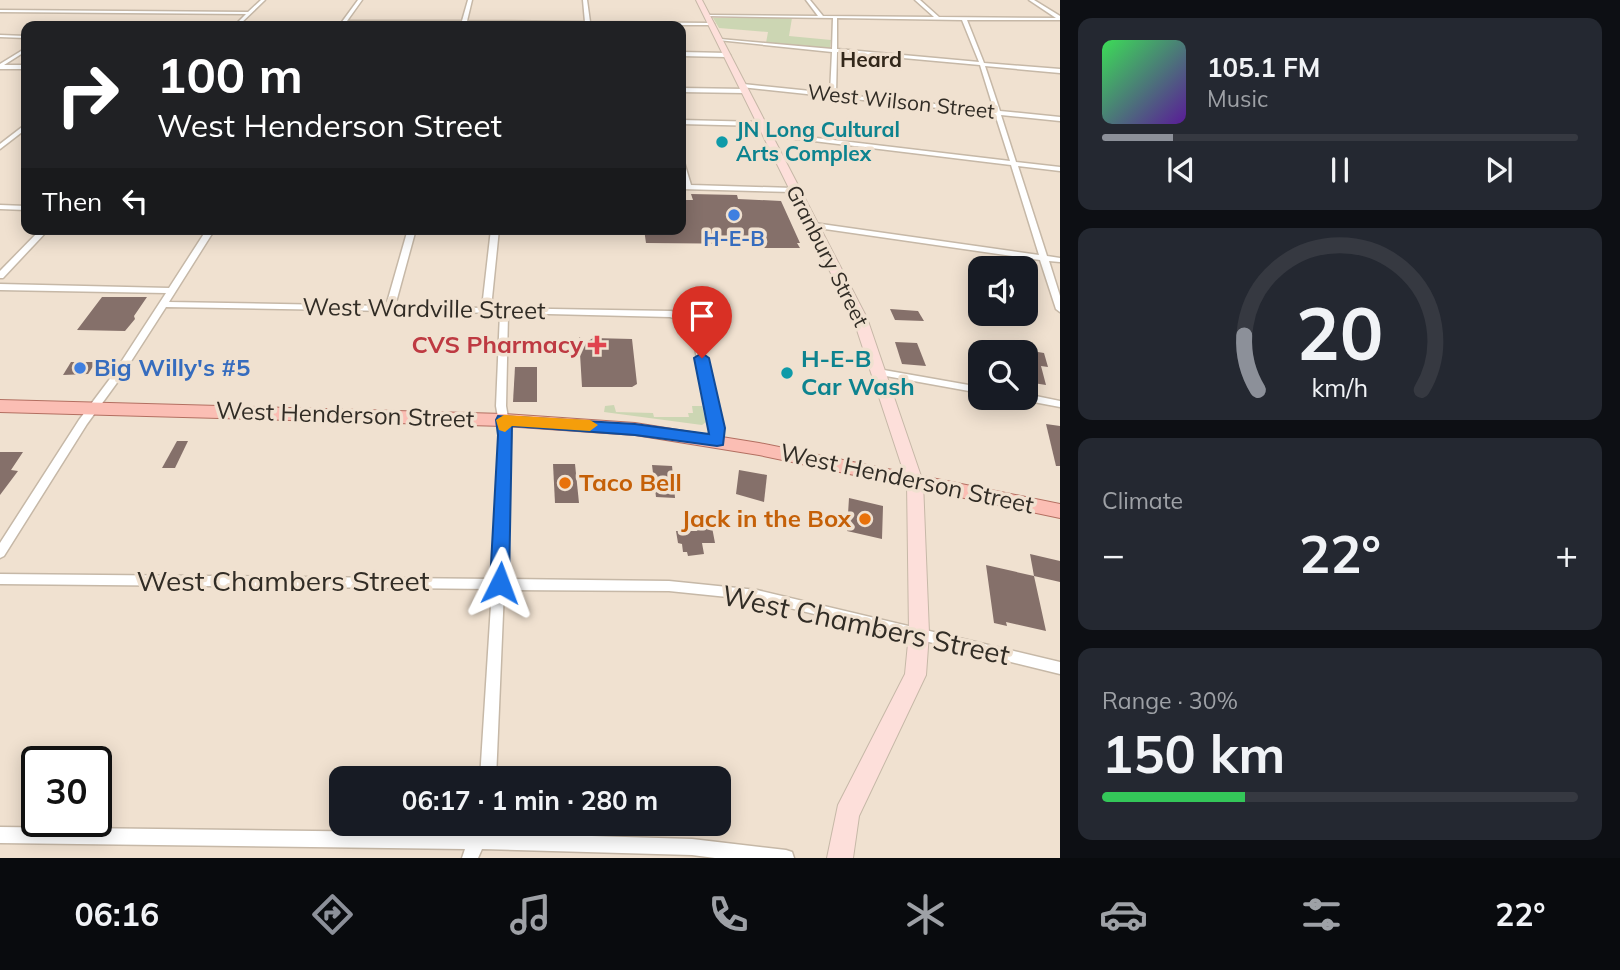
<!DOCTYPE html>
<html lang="en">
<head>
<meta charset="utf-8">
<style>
  :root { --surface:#171b24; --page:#242831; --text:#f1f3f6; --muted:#9ea1a6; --line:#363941; --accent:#8c9099 }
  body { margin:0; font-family:Mulish,sans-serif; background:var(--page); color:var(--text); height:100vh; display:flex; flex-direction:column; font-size:26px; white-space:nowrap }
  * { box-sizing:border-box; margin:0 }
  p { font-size:23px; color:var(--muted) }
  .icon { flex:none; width:38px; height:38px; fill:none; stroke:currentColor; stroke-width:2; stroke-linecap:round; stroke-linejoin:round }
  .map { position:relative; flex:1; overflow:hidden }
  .side { display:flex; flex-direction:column; gap:18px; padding:18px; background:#0d0f14; width:560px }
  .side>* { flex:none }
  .banner { position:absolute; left:21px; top:21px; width:665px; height:214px; border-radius:14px; box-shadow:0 4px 18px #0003; background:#202124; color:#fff; overflow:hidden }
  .controls { position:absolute; left:968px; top:256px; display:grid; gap:14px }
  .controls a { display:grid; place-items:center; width:70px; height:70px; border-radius:14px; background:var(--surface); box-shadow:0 4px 18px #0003; font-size:35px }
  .speed { position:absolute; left:21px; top:746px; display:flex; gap:14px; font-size:35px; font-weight:700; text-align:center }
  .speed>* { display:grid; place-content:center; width:91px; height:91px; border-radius:50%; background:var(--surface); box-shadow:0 4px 18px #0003; line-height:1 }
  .speed .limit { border:4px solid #111; border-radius:10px; background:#fff; color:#111 }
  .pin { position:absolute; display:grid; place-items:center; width:60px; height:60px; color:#fff; margin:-72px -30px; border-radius:50% 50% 50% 0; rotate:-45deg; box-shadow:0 0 7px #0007 }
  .pin .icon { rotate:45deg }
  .me { position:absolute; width:77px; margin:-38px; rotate:3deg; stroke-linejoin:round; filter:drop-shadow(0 0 5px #0008) }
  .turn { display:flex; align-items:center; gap:24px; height:147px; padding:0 21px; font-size:32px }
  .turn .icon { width:91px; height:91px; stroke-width:2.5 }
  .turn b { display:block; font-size:49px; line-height:60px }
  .then { display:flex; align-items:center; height:66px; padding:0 21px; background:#0003; gap:14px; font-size:26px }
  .big { font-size:52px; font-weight:700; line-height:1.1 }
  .side .tile { flex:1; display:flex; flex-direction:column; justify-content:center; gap:10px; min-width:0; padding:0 24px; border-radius:14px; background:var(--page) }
  .side .dial { align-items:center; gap:0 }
  .dial svg { height:182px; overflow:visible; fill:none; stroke:var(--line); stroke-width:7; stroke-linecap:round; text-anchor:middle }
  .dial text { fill:var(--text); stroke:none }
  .song { display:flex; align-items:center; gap:21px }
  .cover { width:84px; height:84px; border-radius:10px; background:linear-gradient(135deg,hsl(130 70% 55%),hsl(270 70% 35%)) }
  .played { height:7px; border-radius:4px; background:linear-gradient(90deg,var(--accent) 15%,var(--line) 15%) }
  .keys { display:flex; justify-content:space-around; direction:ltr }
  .heat { display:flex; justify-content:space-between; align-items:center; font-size:38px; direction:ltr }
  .charge { height:10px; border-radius:5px; background:linear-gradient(90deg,#34c759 30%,var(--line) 0) }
  .trip { position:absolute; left:329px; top:766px; width:402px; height:70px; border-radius:14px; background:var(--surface); box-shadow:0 4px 18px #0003; font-weight:700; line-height:70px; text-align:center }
  .tab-bar { display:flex; height:112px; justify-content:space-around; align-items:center; background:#090b0e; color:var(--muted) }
  .tab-bar .icon { width:49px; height:49px }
  .tab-bar .selected { color:var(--accent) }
  .tab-bar b { font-size:32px; color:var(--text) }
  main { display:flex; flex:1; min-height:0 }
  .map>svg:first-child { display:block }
  .green { fill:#ccd6b3 }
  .building { fill:#85706a }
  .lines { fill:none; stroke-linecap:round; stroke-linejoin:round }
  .street-casing { stroke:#c6b8a7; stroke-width:3 }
  .secondary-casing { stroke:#c6b8a7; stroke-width:2 }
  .primary-casing { stroke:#b36f61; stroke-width:2 }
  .street { fill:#fff; fill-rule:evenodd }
  .secondary { fill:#fddfda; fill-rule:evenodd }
  .primary { fill:#fbbeb4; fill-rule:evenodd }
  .route { fill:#1a73e8; stroke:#114b97; stroke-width:2 }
  .slow { fill:#f59e0b }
  .culture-dot { fill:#0f9aa8; stroke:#f0e1d0; stroke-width:2.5 }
  .shop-dot { fill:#3f7fe0; stroke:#f0e1d0; stroke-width:2.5 }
  .health-dot { fill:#e0444e; stroke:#f0e1d0; stroke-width:2.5 }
  .food-dot { fill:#e8710a; stroke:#f0e1d0; stroke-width:2.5 }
  .labels { text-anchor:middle; stroke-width:7; stroke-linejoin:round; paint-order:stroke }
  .far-neighbourhood-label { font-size:21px; font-weight:bold; fill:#32271a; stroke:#f0e1d0 }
  .far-street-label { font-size:21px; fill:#312c25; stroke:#f0e1d0 }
  .far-culture-label { font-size:21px; font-weight:bold; fill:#0d838f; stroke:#f0e1d0; text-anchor:start }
  .far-shop-label { font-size:21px; font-weight:bold; fill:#366cbe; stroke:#f0e1d0 }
  .street-label { font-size:24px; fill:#312c25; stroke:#f0e1d0 }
  .health-label { font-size:24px; font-weight:bold; fill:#be3a42; stroke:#f0e1d0; text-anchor:end }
  .culture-label { font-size:24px; font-weight:bold; fill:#0d838f; stroke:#f0e1d0; text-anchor:start }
  .shop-label { font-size:24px; font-weight:bold; fill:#366cbe; stroke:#f0e1d0; text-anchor:start }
  .food-label { font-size:24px; font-weight:bold; fill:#c56008; stroke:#f0e1d0; text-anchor:start }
  .near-street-label { font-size:28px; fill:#312c25; stroke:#f0e1d0 }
</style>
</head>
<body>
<main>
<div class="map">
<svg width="1060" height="858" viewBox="0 0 1060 858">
  <rect width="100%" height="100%" fill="#f0e1d0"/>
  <g class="green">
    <polygon points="713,18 792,18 789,36 831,40 830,48 766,43 768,32 719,28"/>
    <polygon points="614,405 616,412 653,413 654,417 689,417 688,413 693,413 692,406 702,406 706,422 702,425 604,412 605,406"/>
  </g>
  <g class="building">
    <polygon points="691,194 737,195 738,199 781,201 800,243 797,243 800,248 761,248 760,244 646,243 644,229 681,229 681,200 693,200"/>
    <polygon points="102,297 147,297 134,316 135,319 125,331 77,330"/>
    <polygon points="890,309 918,311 924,321 895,320"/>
    <polygon points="579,337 587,342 593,338 632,339 637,384 632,387 582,387"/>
    <polygon points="895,342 917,343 926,366 902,364"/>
    <polygon points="1026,350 1044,353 1048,367 1041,366 1046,385 1027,382"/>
    <polygon points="71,362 96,362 88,374 63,375"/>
    <polygon points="515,367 537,367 537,402 513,402"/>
    <polygon points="1046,424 1060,426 1060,466 1056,466"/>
    <polygon points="177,441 188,441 175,468 162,468"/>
    <polygon points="0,452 23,452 11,470 18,471 0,495"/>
    <polygon points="553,464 575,464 579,503 555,503"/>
    <polygon points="652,465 672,466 675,498 656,497"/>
    <polygon points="739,470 767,475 764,502 736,494"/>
    <polygon points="849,498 883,506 882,539 847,531"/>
    <polygon points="695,522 711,522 715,543 702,543 704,554 688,556 687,552 683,552 682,544 678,543 676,531 697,531"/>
    <polygon points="1030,554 1060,561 1060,582 1034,576"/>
    <polygon points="986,565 1034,576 1046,631 1006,622 1007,626 994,623"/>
  </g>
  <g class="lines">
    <g class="street-casing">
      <g id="street">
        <polygon points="261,0 265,0 238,26 234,26 246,14 0,12 0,10 248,12"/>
        <polygon points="358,0 362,0 347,21 462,21 468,0 472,0 467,21 585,22 583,0 587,0 590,22 712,23 714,24 712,25 590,25 590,26 586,26 586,25 466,24 465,26 461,26 461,24 345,23 343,26 339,26"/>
        <path d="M806 0H810L823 16 934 17 915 0H920L939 17 1056 18 1029 0H1034L1060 16V20H967L984 63 1060 69V73L985 66 1000 111 1060 117V121L1001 115 1016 162 1060 167V171L1018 166 1047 256 1060 258V262L1049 261 1060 296V312L1056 309 1040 260 811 227V223H814L1039 255 1011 165 764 135V133L766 132 1010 161 995 114 741 87V85L743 84 830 93 832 52 718 40 720 39 832 49 833 18 706 16 708 15 818 16ZM837 18 962 20 979 62 837 49ZM837 52 980 65 994 110 836 94Z"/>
        <polygon points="0,35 26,36 26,38 0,37"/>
        <polygon points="26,48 26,51 4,65 26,65 26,69 0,69 0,64"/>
        <polygon points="681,52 727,53 730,55 727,57 681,56"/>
        <polygon points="681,88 745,89 748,91 745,93 681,92"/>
        <polygon points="681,120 761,122 764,124 761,126 681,124"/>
        <polygon points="26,124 26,129 0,149 0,144"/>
        <polygon points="681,160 684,162 691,185 793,188 797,190 793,192 681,189 681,185 684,185 681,174"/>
        <polygon points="0,205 26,206 26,210 0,209"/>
        <polygon points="41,229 49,229 3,278 0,278 0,271"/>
        <polygon points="207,229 215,229 169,302 386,306 408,229 416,229 395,306 482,308 491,229 499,229 491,308 671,311 687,316 698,327 722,428 722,441 717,445 712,441 712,428 691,330 681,320 670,317 508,313 506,406 511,435 505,579 669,581 757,590 1060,662 1060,674 757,600 669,591 504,590 496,779 480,779 492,589 0,584 0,574 492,579 501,435 496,406 500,313 166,307 119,380 87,424 4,556 0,558 0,543 79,420 112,376 166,293 0,290 0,284 169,288"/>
        <polygon points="878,369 980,387 980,393 875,374 873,372"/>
        <polygon points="1026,394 1060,401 1060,407 1023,400 1018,397 1026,397"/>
        <polygon points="476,824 492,824 488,833 692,839 786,850 792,852 794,858 715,858 692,855 482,849 478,858 462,858 465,849 0,843 0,827 472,833"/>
      </g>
    </g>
    <g class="secondary-casing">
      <polygon id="secondary" points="696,0 702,0 867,318 923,482 929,633 926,675 859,816 853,858 827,858 838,805 905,674 909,633 907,482 853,318"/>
    </g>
    <g class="primary-casing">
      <polygon id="primary" points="0,400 504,414 635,423 759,443 1060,504 1060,518 759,455 635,435 504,426 0,412"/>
    </g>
    <use href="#street" class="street"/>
    <use href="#secondary" class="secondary"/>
    <use href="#primary" class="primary"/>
  </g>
  <polygon class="route" points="702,353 709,358 725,428 723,445 717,446 635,435 512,426 509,583 506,589 500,591 493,589 490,583 498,435 496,420 498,416 635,424 709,434 694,358"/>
  <polygon class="slow" points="504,415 590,420 598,425 590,431 512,426 505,432 499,430 496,420"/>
  <g class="culture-dot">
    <circle cx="722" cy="142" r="7"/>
    <circle cx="787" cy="373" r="7"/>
  </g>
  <g class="shop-dot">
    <circle cx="734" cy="215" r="7"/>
    <circle cx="80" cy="368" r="7"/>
  </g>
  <path class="health-dot" d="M593.5 334.5h7v7h7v7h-7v7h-7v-7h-7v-7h7z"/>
  <g class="food-dot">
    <circle cx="565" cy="483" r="7"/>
    <circle cx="865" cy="519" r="7"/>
  </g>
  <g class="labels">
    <g class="far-neighbourhood-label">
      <text x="871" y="67">Heard</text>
    </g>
    <g class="far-street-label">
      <text transform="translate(901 102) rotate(6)" y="7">West Wilson Street</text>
      <text transform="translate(827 256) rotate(63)" y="7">Granbury Street</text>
    </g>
    <g class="far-culture-label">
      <text x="736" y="137">JN Long Cultural<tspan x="736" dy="24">Arts Complex</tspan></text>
    </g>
    <g class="far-shop-label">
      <text x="734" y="246">H-E-B</text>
    </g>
    <g class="street-label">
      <text transform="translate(424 309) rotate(1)" y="8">West Wardville Street</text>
      <text transform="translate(345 415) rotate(2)" y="8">West Henderson Street</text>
      <text transform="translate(907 479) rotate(12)" y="8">West Henderson Street</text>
    </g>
    <g class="health-label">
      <text x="583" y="353">CVS Pharmacy</text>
    </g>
    <g class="culture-label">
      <text x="801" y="367">H-E-B<tspan x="801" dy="28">Car Wash</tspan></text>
    </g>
    <g class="shop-label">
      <text x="94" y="376">Big Willy's #5</text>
    </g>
    <g class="food-label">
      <text x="579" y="491">Taco Bell</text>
      <text x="851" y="527" text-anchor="end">Jack in the Box</text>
    </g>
    <g class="near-street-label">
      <text x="283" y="591">West Chambers Street</text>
      <text transform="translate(866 625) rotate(12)" y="10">West Chambers Street</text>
    </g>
  </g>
</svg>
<div class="controls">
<a><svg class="icon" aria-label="sound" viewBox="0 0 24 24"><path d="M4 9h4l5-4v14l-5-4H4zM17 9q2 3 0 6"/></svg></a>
<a><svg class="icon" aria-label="search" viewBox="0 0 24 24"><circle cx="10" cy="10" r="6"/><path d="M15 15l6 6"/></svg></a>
</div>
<div class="speed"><div class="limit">30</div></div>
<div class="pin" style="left:702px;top:358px;background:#d93025"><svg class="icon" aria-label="arrive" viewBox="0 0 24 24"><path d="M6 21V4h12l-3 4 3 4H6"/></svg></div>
<svg class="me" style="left:500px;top:583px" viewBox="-20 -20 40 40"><path d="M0-17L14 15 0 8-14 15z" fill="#1a73e8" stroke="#fff" stroke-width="4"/></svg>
<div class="trip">06:17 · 1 min · 280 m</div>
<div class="banner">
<div class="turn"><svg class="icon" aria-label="right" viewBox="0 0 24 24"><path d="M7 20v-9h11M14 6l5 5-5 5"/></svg><div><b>100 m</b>West Henderson Street</div></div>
<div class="then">Then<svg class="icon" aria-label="left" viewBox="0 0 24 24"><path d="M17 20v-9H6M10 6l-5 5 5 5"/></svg></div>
</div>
</div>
<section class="side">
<div class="tile">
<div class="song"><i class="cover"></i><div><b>105.1 FM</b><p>Music</p></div></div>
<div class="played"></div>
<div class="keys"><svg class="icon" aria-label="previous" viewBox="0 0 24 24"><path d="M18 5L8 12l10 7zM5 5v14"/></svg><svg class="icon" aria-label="pause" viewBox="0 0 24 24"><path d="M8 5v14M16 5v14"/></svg><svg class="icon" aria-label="next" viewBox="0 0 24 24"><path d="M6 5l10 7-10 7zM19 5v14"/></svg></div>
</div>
<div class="tile dial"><svg viewBox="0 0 100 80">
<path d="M14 69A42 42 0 1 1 86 69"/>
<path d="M14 69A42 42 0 0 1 8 45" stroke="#8c9099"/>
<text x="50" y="56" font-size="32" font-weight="700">20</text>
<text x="50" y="72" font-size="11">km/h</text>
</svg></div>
<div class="tile"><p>Climate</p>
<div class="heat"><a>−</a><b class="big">22°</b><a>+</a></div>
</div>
<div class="tile"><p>Range · 30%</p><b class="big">150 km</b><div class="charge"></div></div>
</section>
</main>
<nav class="tab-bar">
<b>06:16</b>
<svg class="icon selected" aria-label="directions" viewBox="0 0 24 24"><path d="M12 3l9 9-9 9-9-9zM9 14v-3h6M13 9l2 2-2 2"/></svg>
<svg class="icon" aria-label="music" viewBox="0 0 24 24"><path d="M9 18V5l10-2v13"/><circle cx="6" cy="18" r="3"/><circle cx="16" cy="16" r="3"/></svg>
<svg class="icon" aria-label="phone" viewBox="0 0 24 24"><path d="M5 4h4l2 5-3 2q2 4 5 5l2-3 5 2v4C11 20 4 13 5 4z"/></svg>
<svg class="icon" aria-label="climate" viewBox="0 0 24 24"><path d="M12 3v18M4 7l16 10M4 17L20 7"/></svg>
<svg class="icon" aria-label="car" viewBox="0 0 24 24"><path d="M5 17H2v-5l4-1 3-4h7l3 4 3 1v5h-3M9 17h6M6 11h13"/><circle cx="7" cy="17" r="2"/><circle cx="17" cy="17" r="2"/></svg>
<svg class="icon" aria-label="filters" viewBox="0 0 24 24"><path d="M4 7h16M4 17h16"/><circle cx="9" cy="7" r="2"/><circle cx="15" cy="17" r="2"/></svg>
<b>22°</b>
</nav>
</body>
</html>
